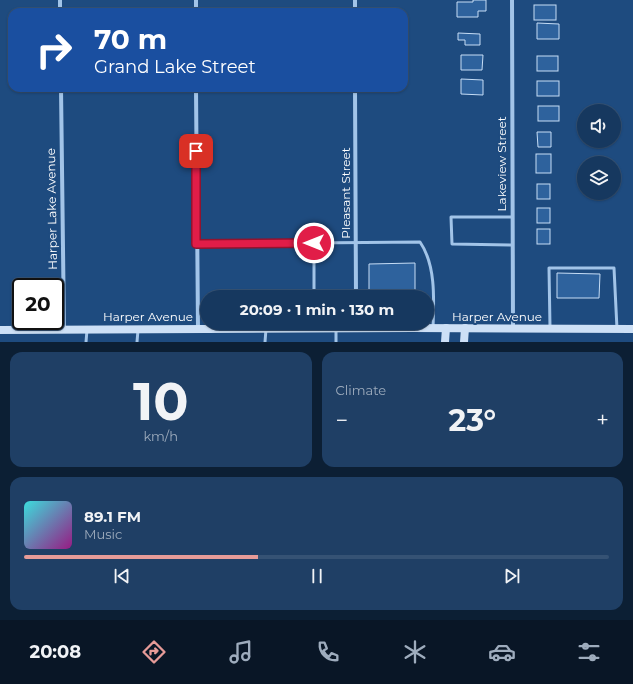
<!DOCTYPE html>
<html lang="en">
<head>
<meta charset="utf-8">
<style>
  :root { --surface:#16385f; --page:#1f3f65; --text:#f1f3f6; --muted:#9eacbd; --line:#355274; --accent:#e69b98 }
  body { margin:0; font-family:Montserrat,sans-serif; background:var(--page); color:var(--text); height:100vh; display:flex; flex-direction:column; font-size:15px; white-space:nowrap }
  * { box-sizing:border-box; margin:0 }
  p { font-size:13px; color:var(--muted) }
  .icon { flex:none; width:22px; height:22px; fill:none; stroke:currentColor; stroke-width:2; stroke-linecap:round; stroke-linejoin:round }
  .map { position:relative; height:342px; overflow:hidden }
  .details { display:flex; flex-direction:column; gap:10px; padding:10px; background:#0c1f34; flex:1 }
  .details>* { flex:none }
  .hud { position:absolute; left:8px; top:8px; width:400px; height:84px; border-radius:12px; box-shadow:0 1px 3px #0004,0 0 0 1px var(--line); background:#1a4fa0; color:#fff; overflow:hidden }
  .controls { position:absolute; left:577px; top:104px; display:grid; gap:8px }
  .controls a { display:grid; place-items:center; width:44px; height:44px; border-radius:50%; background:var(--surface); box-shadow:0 1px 3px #0004,0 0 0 1px var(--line); font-size:20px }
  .speed { position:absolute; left:12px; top:278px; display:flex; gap:8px; font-size:20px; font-weight:700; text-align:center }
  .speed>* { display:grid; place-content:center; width:52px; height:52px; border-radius:50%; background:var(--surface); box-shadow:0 1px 3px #0004,0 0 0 1px var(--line); line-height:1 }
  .speed .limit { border:2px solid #111; border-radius:6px; background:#fff; color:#111 }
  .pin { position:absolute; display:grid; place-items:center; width:34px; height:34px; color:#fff; margin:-17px; border-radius:8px; box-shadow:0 2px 6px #0006 }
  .me { position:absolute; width:44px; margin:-22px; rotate:270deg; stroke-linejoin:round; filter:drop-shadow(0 0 3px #0008) }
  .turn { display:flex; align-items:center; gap:14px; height:84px; padding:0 20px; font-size:18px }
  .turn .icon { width:52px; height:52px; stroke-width:2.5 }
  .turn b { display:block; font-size:28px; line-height:34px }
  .big { font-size:30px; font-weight:700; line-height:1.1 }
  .details .widget { flex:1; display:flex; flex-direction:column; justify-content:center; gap:6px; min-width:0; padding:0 14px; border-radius:12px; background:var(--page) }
  .details .dial { align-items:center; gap:0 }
  .dial b { font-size:52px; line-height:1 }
  .song { display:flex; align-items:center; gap:12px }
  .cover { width:48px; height:48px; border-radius:6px; background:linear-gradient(135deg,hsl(180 70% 55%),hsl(310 70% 35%)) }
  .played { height:4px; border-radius:2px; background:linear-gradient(90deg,var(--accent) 40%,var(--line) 40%) }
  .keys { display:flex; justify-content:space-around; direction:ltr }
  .heat { display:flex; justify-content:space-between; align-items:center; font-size:22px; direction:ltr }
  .details .tiles { flex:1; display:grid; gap:10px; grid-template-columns:1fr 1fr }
  .widget:last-child { grid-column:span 2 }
  .trip { position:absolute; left:200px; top:290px; width:234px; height:40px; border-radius:20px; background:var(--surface); box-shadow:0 1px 3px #0004,0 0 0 1px var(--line); font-weight:700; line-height:40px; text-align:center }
  .tab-bar { display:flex; height:64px; justify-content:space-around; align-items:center; background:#091626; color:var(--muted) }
  .tab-bar .icon { width:28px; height:28px }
  .tab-bar .current { color:var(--accent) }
  .tab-bar b { font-size:18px; color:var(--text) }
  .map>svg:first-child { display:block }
  .building { fill:#2e629d; stroke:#c6ddf6 }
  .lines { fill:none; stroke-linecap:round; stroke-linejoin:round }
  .service { stroke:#a2c4e8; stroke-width:3 }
  .minor { stroke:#a2c4e8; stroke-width:4 }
  .secondary { stroke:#cde0f6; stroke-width:8 }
  .route-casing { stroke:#92132f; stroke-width:10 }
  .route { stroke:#e11d48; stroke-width:7 }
  .labels { text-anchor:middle; stroke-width:4; stroke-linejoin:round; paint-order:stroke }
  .street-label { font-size:12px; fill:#fff; stroke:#1e4b7f }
</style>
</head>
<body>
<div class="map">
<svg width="633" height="342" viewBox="0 0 633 342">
  <rect width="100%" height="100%" fill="#1e4b7f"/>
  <g class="building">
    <polygon points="473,0 486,0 486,11 478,11 478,17 457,17 457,2 473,2"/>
    <rect x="534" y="5" width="22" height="15"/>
    <polygon points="537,23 559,24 559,39 537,39"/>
    <polygon points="458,33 480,34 480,45 465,45 465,40 458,40"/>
    <polygon points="461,55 483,55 482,70 461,70"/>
    <rect x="537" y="56" width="21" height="15"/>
    <polygon points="461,79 483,80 483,95 461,94"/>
    <rect x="537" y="81" width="22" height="15"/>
    <rect x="538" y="106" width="21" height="15"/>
    <polygon points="537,132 551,132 551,147 538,147"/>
    <rect x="536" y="154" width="15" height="19"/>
    <rect x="537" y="184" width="13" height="15"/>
    <rect x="537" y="208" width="13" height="15"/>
    <rect x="537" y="229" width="13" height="15"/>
    <polygon points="415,263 415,297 369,297 369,264"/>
    <polygon points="557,273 600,274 599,298 557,298"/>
  </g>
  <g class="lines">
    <g class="service">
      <polyline points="512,217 451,217 452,244 512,245"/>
      <path d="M196 244 420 242C436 265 434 300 433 328"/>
      <polyline points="314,297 314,243"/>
      <polyline points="550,327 549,268 614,268 617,329"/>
      <polyline points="336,330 336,342"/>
      <polyline points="86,342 87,330"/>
      <polyline points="137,342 138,330"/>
      <polyline points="265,342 266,329"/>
    </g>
    <g class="minor">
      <polyline points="60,0 60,12"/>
      <polyline points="196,0 196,12"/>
      <polyline points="355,0 355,12"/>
      <polyline points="512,0 513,328"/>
      <polyline points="61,88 64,329"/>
      <polyline points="196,88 198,329"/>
      <polyline points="355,88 356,297"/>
    </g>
    <g class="secondary">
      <polyline points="0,330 413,328 633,329"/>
      <polyline points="445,342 446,328"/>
      <polyline points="464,342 465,328"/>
    </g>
  </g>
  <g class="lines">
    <g class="route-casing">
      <polyline id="route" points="196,151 196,244 314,243"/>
    </g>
    <use href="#route" class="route"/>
  </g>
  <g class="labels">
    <g class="street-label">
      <text transform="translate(502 164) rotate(-90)" y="4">Lakeview Street</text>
      <text transform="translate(346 193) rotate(-90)" y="4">Pleasant Street</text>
      <text transform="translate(52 209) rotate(-91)" y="4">Harper Lake Avenue</text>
      <text x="148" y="321">Harper Avenue</text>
      <text x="497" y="321">Harper Avenue</text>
    </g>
  </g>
</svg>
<div class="controls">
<a><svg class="icon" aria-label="sound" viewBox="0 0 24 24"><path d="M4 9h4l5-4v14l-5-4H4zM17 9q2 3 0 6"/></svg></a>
<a><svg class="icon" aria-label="layers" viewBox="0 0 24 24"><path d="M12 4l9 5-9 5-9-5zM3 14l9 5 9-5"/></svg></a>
</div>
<div class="speed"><div class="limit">20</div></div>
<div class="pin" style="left:196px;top:151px;background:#d93025"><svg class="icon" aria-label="arrive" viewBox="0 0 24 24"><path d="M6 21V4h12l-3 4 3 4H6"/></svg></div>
<svg class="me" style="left:314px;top:243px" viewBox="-20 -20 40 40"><circle r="17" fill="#e11d48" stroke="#fff" stroke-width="3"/><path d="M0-11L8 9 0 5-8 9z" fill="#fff"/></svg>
<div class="trip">20:09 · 1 min · 130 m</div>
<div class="hud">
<div class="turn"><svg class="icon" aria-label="right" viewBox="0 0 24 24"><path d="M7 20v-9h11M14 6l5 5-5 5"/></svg><div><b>70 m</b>Grand Lake Street</div></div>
</div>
</div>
<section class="details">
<div class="tiles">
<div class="widget dial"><b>10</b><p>km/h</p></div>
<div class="widget"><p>Climate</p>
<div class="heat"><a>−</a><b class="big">23°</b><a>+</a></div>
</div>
<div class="widget">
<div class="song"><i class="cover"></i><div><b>89.1 FM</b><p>Music</p></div></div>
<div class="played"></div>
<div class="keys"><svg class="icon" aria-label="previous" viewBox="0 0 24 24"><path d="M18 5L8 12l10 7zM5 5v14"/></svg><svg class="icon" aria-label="pause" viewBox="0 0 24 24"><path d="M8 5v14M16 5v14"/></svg><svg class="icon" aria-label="next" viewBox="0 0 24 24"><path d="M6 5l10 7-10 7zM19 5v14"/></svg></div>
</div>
</div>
</section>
<nav class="tab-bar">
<b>20:08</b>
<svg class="icon current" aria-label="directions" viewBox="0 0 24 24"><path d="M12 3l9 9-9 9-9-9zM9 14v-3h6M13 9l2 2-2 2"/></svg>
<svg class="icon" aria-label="music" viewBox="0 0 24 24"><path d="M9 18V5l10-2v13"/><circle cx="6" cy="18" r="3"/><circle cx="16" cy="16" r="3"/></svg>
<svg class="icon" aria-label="phone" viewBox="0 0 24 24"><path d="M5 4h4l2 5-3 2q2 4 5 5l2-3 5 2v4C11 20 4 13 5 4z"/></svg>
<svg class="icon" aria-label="climate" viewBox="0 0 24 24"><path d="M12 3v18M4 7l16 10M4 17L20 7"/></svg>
<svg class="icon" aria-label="car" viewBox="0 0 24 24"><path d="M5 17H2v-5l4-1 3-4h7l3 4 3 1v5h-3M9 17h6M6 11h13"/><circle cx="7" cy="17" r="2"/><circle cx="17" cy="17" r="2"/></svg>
<svg class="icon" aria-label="filters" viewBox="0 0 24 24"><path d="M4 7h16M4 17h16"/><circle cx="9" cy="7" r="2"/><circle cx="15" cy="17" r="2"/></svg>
</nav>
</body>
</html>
